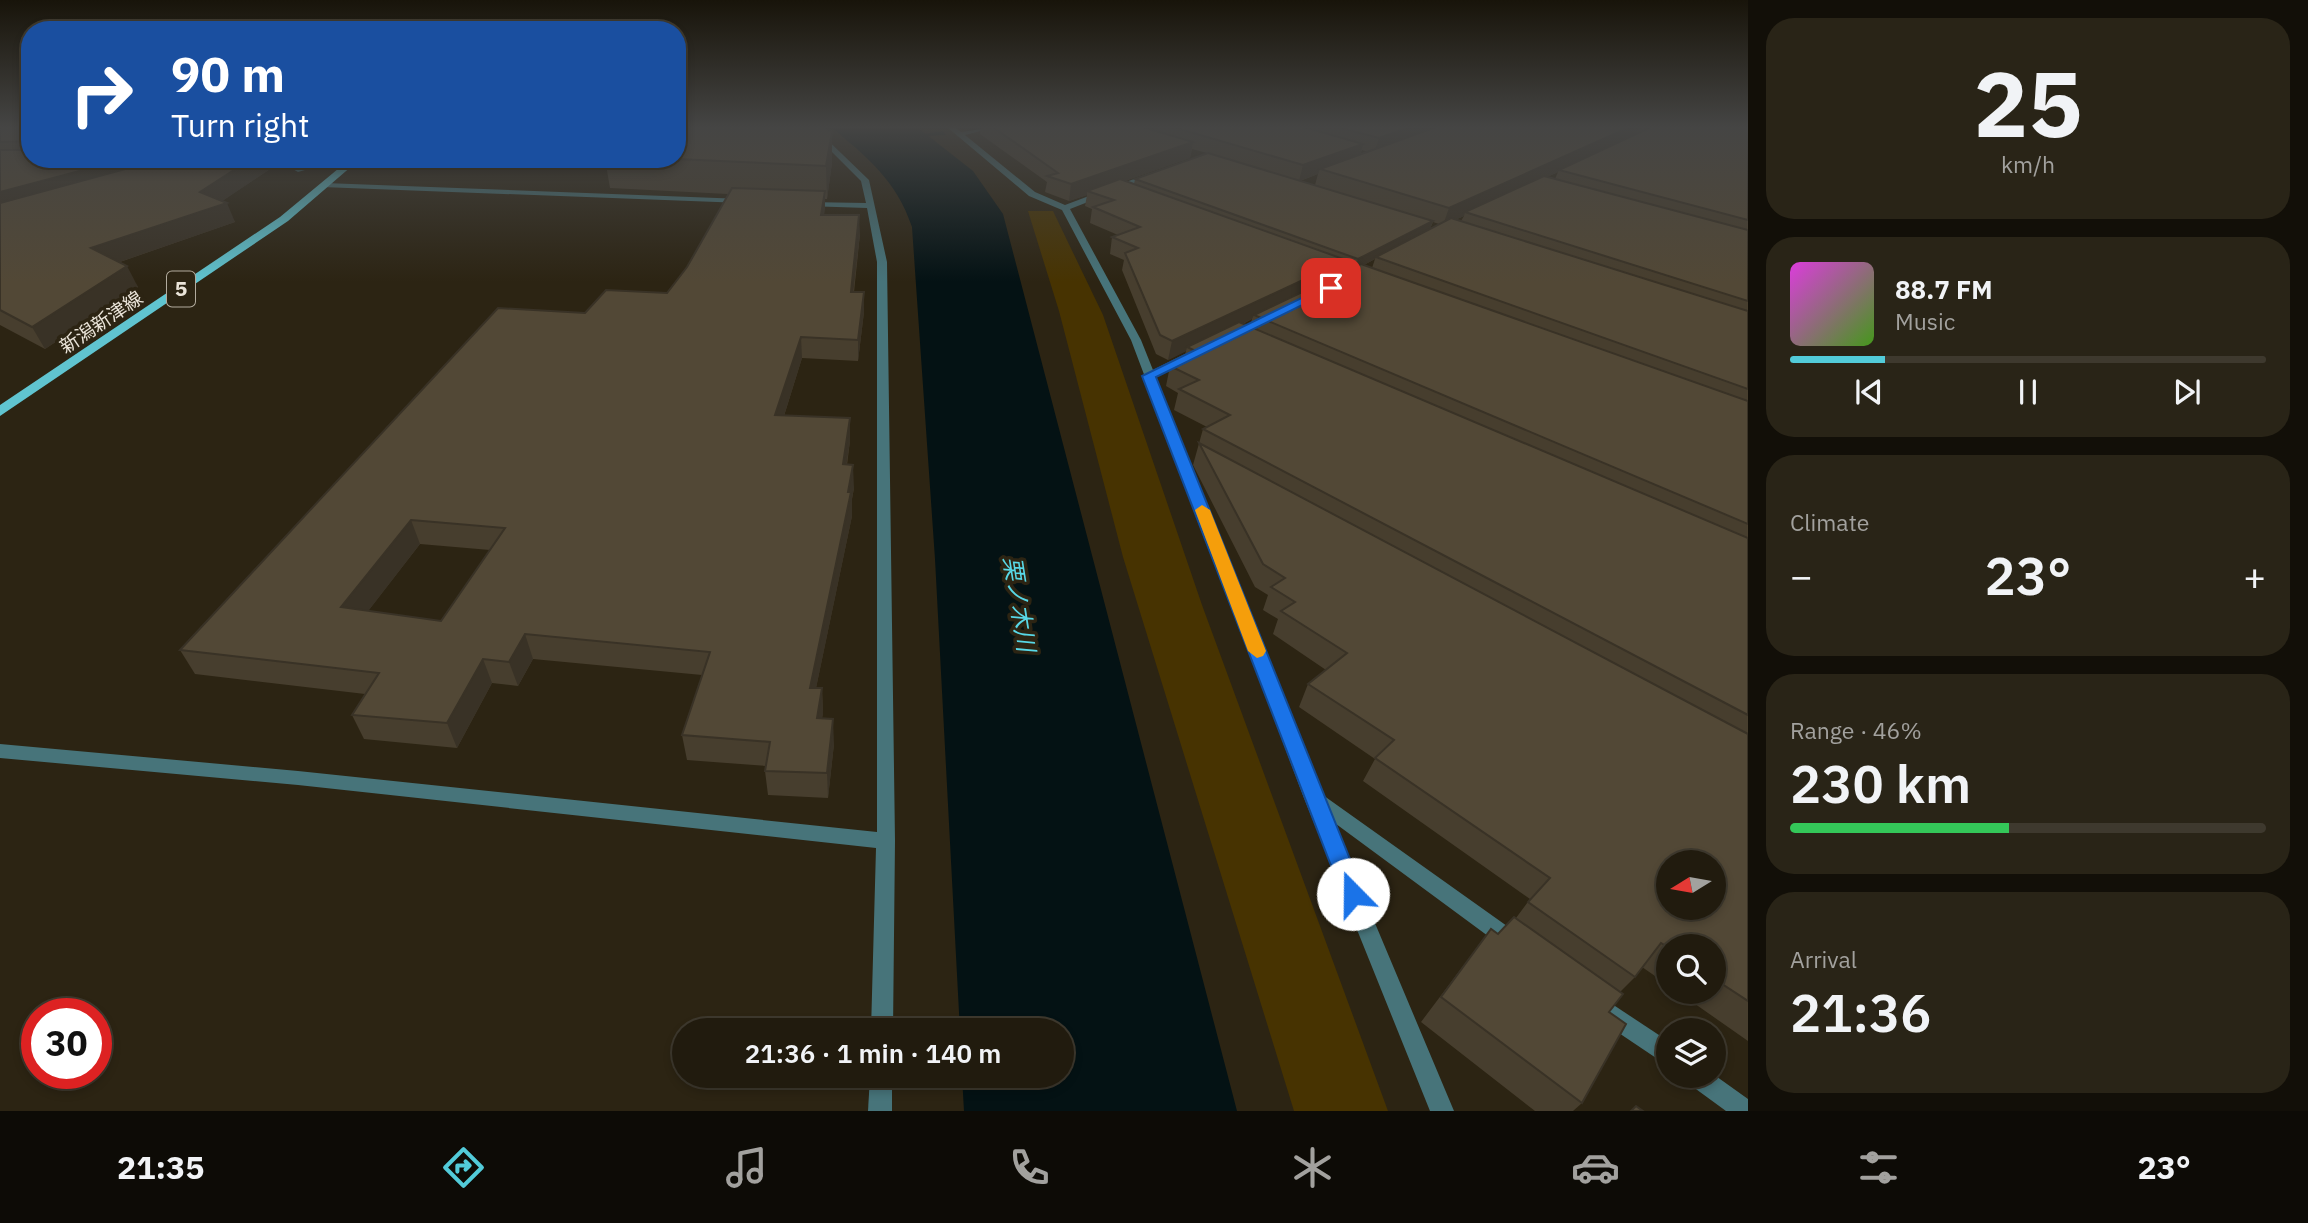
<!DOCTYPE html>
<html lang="en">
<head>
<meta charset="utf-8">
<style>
  :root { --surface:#211b0e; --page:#292417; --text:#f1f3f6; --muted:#a2a19e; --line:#3e392e; --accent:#52cbd9 }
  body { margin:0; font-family:"IBM Plex Sans","Noto Sans JP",sans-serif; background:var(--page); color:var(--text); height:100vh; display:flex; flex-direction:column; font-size:26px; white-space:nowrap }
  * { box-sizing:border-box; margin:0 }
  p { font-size:23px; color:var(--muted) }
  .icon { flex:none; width:38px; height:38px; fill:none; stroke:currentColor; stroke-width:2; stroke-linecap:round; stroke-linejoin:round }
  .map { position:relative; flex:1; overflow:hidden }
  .sheet { display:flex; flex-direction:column; gap:18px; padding:18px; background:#120f08; width:560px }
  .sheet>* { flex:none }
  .banner { position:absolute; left:21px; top:21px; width:665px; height:147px; border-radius:28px; box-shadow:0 4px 10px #0003,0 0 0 2px var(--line); background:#1a4fa0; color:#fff; overflow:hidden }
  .needle { width:46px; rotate:259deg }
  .buttons { position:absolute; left:1656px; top:850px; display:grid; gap:14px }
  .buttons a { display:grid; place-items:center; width:70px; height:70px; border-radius:50%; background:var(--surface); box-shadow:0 4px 10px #0003,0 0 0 2px var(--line); font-size:35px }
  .speed { position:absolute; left:21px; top:998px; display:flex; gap:14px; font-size:35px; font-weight:700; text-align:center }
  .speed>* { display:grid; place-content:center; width:91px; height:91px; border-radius:50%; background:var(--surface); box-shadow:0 4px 10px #0003,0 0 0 2px var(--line); line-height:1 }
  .speed .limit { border:10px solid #d22; background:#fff; color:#111 }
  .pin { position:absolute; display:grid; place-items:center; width:60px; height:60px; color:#fff; margin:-30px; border-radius:14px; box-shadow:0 4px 10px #0006 }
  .me { position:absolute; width:77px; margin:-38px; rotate:338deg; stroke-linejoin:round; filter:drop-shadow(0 0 5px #0008) }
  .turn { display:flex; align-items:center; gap:24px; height:147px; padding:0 35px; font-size:32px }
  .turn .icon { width:91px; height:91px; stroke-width:2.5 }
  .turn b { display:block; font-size:49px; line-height:60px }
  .big { font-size:52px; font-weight:600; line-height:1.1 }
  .sheet .tile { flex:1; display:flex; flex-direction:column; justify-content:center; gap:10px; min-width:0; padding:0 24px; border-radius:28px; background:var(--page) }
  .sheet .dial { align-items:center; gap:0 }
  .dial b { font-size:91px; line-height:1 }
  .song { display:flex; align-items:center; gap:21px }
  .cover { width:84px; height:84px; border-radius:10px; background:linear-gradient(135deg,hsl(300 70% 55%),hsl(100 70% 35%)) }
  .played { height:7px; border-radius:4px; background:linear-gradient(90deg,var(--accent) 20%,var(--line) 20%) }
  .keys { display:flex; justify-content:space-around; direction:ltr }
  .heat { display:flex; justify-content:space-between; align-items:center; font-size:38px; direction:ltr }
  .charge { height:10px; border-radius:5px; background:linear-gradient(90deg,#34c759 46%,var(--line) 0) }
  .trip { position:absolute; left:672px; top:1018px; width:402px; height:70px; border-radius:35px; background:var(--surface); box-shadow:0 4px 10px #0003,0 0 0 2px var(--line); font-weight:600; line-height:70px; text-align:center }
  .tabs { display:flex; height:112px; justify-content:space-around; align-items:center; background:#0d0b06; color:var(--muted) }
  .tabs .icon { width:49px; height:49px }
  .tabs .current { color:var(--accent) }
  .tabs b { font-size:32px; color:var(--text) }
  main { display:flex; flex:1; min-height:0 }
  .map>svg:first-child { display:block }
  .green { fill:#473301 }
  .water { fill:#041214 }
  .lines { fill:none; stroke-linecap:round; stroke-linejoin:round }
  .stream { fill:#041214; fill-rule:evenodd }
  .street { fill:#47747a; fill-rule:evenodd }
  .primary { fill:#60c4d0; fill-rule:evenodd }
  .wall { fill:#473e2e; fill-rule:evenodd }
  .shaded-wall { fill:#393226 }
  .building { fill:#524836; stroke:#393226; stroke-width:2; fill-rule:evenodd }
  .route { fill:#1a73e8; stroke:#114b97; stroke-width:2 }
  .slow { fill:#f59e0b }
  .labels { text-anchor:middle; stroke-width:7; stroke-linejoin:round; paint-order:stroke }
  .far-street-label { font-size:19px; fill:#ebe5da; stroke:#2c2413 }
  .shield { fill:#2c2413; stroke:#b2ab9e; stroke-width:2 }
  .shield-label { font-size:21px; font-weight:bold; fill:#ebe5da }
  .water-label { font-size:24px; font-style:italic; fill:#58d8e7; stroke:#2c2413 }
</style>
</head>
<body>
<main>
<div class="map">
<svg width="1748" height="1111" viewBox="0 0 1748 1111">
  <rect width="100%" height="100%" fill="#2c2413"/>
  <polygon class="green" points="1028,211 1053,211 1103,315 1202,605 1388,1111 1294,1111 1123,557 1059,311"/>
  <path class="water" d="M831 127H917L973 171 1003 214 1237 1111H964L962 1076H1062V1031H960L935 559 912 227C897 181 867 157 831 127Z"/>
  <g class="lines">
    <g class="stream">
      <polygon points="978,127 991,127 969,133 965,131"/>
      <polygon points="943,131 946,135 927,136 923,134"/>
    </g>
    <g class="street">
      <polygon points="807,127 814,127 869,180 887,262 895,841 893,1031 871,1031 876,848 298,785 0,758 0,744 298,771 877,832 877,262 867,208 806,206 802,204 806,202 866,203 861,181"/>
      <polygon points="947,127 954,127 961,132 996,127 965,135 1035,192 1065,205 1150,173 1157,175 1070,209 1141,340 1153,370 1197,348 1205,348 1206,350 1156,377 1320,793 1521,936 1524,943 1521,950 1514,953 1507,950 1332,821 1454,1111 1430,1111 1304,798 1131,340 1062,210 1029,196"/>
      <polygon points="266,159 287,159 305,170 298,172 282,163"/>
      <polygon points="302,159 313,159 334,167 330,169"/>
      <polygon points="325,183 743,199 747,201 743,203 322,187 322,183"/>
      <polygon points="1612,1004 1668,1041 1668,1066 1604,1023 1601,1015 1604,1007"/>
      <polygon points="1713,1074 1748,1099 1748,1111 1726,1111 1689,1084 1686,1076 1713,1076"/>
      <polygon points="870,1076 892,1076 892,1111 868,1111"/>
    </g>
    <polygon class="primary" points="350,159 360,159 288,221 0,416 0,405 280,217"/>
  </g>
  <g class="wall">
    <polygon points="0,127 30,127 30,159 274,159 276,165 222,201 235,222 120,262 138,287 45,349 0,325"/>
    <path d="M971 127H1748V1041L1678 992H1713V947H1668V985L1642 967 1635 977 1620 992 1609 1012 1582 1103 1573 1111H1535L1421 1022 1491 929 1498 934 1516 918 1530 899 1363 781 1375 759 1299 707 1308 684 1326 670 1273 634 1278 619 1263 610 1268 595 1255 587 1193 465 1203 429 1207 427 1174 410 1178 393 1166 386 1170 366 1184 359 1186 351 1168 360 1156 354 1122 270 1124 260 1110 254 1112 237 1118 235 1090 223 1092 209 1085 206 1087 195 1069 201 1045 192 1047 182 980 134 981 127 972 128ZM1192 149 1207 153 1135 179 1134 184 1125 181 1190 158ZM1362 150 1368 152 1360 155ZM1558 172 1555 179 1547 177 1556 173ZM1318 174 1315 185 1300 181ZM1464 216 1461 221 1455 220ZM1433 222 1439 224 1430 229ZM1375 259 1372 268 1364 265ZM1344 266 1351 269 1341 274ZM1252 319 1250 327 1243 324Z"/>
    <path d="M832 132V163L827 199H825L824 215 860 234 854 292 864 312 858 361 802 358 784 416 850 441 847 465 854 488 852 499V516L816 688H822L823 713 822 718 834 744 828 798 768 795 765 771 766 766 687 760 682 735 702 675 533 659 518 686 492 683 457 748 364 739 352 715 365 694 195 674 180 650 585 313 667 293 687 267 728 194 610 188 605 159H677ZM420 544 490 550 441 621 368 611Z"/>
  </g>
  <g class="shaded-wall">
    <polygon points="1411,127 1448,127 1374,153 1379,138"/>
    <polygon points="1630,127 1639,127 1634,137 1559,170 1558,172 1469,213 1465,212 1464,216 1443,225 1449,208"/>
    <polygon points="832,132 832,163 827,199 826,166"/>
    <polygon points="1193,142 1190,158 1093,192 1087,191 1087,195 1069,201 1071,184"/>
    <polygon points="1363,144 1359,159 1320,169 1318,174 1299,181 1303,165"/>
    <polygon points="125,159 164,159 0,214 0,192"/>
    <polygon points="251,159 274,159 276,165 212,208 227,203 235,222 102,268 91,248"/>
    <polygon points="825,191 825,209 821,233 821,215"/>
    <polygon points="859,215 860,234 851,312 851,292"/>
    <polygon points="1433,221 1429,232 1376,257 1375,259 1354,270 1358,259"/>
    <polygon points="1346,260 1340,277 1254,315 1252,319 1191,349 1187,347 1186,351 1168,360 1172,341"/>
    <polygon points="127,266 138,287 45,349 32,327"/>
    <polygon points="864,292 864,312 858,361 858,340"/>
    <polygon points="801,337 802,358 777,438 775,415"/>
    <polygon points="850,418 850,441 843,487 843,464"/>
    <polygon points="853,465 854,488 852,499 852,516 811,712 810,688"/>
    <polygon points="411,520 420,544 352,632 341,607"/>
    <polygon points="525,634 533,659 518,686 509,662"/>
    <polygon points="483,659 492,683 457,748 447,723"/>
    <polygon points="822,688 823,713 818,743 817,718"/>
    <polygon points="833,719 834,744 828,798 827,773"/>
  </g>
  <g class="building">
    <polygon points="0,127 30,127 30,141 0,142"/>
    <polygon points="677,127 825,127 832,132 826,166 677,159"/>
    <polygon points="993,127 1143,127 1193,142 1071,184 1047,176 1058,173"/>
    <polygon points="1173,127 1304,127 1363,144 1303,165"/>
    <polygon points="1337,127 1411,127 1379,138"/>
    <polygon points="1436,127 1630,127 1449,208 1320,169"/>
    <polygon points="1651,127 1748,127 1748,220 1559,170"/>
    <polygon points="0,150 30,150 30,159 125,159 0,192"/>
    <polygon points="1208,153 1433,221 1358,259 1135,179"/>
    <polygon points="162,159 251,159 200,192 227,203 91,248 127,266 32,327 0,310 0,203"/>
    <polygon points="1544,176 1748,230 1748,301 1465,212"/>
    <polygon points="1120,179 1346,260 1172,341 1160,335 1125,253 1138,248 1112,237 1140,227 1093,207 1114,200 1087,191"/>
    <path d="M732 188 825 191 821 215H859L851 292H864L858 340 801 337 775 415 850 418 843 464 853 465 848 492H851L810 688H822L817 718 833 719 827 773 765 771 770 742 682 735 710 652 525 634 509 662 483 659 447 723 352 715 379 673 180 650 498 308 585 313 606 290 667 293 687 267ZM411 520 505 528 441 621 341 607Z"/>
    <polygon points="1451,218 1748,311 1748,389 1376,257"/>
    <polygon points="1361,264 1748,401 1748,524 1254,315"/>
    <polygon points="1239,322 1748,538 1748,715 1203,429 1230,415 1179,389 1199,380 1170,366 1198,352 1187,347"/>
    <path d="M1199 443 1748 734V1001L1713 978V947H1668L1661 943 1635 977 1528 902 1550 878 1375 758 1394 740 1308 684 1347 653 1281 611 1295 602 1271 587 1285 578 1263 564ZM1668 863H1713V908H1668Z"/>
    <polygon points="1514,917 1623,994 1609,1012 1626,1024 1582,1103 1441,997 1491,929 1498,934"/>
    <polygon points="1636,1106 1643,1111 1631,1111"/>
  </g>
  <linearGradient id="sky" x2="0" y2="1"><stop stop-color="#18140a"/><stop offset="0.45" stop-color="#454544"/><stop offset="1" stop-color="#454544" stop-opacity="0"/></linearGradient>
  <rect width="1748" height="282" fill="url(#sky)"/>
  <polygon class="route" points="1328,285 1337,288 1156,377 1364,894 1361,901 1353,904 1345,901 1342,894 1142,376"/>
  <polygon class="slow" points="1202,505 1210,510 1266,651 1263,656 1257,658 1248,651 1195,510"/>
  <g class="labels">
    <g class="far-street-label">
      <text transform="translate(101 322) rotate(-34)" y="7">新潟新津線</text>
    </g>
    <rect class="shield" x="167" y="271.5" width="28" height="35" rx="5"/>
    <g class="shield-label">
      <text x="181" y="296">5</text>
    </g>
    <g class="water-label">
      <text transform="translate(1019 604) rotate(81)" y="8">栗ノ木川</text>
    </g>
  </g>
</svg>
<div class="buttons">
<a><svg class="needle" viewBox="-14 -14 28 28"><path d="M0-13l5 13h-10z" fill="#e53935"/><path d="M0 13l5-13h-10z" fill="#a2a19e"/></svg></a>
<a><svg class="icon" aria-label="search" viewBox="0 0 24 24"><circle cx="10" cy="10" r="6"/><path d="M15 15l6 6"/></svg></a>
<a><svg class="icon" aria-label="layers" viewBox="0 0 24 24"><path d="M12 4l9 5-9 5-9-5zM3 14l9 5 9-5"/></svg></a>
</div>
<div class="speed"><div class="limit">30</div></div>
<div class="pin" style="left:1331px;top:288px;background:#d93025"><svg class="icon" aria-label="arrive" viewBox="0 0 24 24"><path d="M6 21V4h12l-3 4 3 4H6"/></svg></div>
<svg class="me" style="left:1353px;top:894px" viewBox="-20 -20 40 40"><circle r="19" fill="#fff"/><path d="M0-13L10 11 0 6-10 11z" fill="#1a73e8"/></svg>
<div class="trip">21:36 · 1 min · 140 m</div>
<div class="banner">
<div class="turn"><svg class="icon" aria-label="right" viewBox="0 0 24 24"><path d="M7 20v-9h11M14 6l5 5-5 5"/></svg><div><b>90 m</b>Turn right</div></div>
</div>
</div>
<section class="sheet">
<div class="tile dial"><b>25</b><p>km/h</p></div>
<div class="tile">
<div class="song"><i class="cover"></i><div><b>88.7 FM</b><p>Music</p></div></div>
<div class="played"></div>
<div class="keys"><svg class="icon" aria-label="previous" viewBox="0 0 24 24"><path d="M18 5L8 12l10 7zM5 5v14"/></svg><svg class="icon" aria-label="pause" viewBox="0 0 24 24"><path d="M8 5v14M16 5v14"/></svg><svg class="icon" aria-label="next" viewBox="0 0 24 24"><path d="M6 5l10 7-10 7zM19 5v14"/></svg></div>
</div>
<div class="tile"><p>Climate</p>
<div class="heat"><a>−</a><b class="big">23°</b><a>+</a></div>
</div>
<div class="tile"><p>Range · 46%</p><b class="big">230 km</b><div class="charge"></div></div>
<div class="tile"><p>Arrival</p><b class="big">21:36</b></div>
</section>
</main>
<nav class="tabs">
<b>21:35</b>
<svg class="icon current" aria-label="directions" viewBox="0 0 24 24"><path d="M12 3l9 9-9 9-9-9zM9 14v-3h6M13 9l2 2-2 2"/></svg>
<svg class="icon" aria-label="music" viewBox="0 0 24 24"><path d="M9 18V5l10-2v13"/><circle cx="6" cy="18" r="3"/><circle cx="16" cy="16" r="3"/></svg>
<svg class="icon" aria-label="phone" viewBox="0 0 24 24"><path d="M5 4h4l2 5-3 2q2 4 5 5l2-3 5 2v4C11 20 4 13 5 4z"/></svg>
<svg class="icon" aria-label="climate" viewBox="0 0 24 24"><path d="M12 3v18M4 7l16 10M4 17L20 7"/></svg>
<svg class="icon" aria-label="car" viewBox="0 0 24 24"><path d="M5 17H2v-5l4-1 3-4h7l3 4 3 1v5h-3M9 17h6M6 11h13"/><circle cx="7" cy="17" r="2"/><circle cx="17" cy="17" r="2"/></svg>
<svg class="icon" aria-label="filters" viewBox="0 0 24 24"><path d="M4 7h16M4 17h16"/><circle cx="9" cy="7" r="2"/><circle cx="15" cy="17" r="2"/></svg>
<b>23°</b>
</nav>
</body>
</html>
